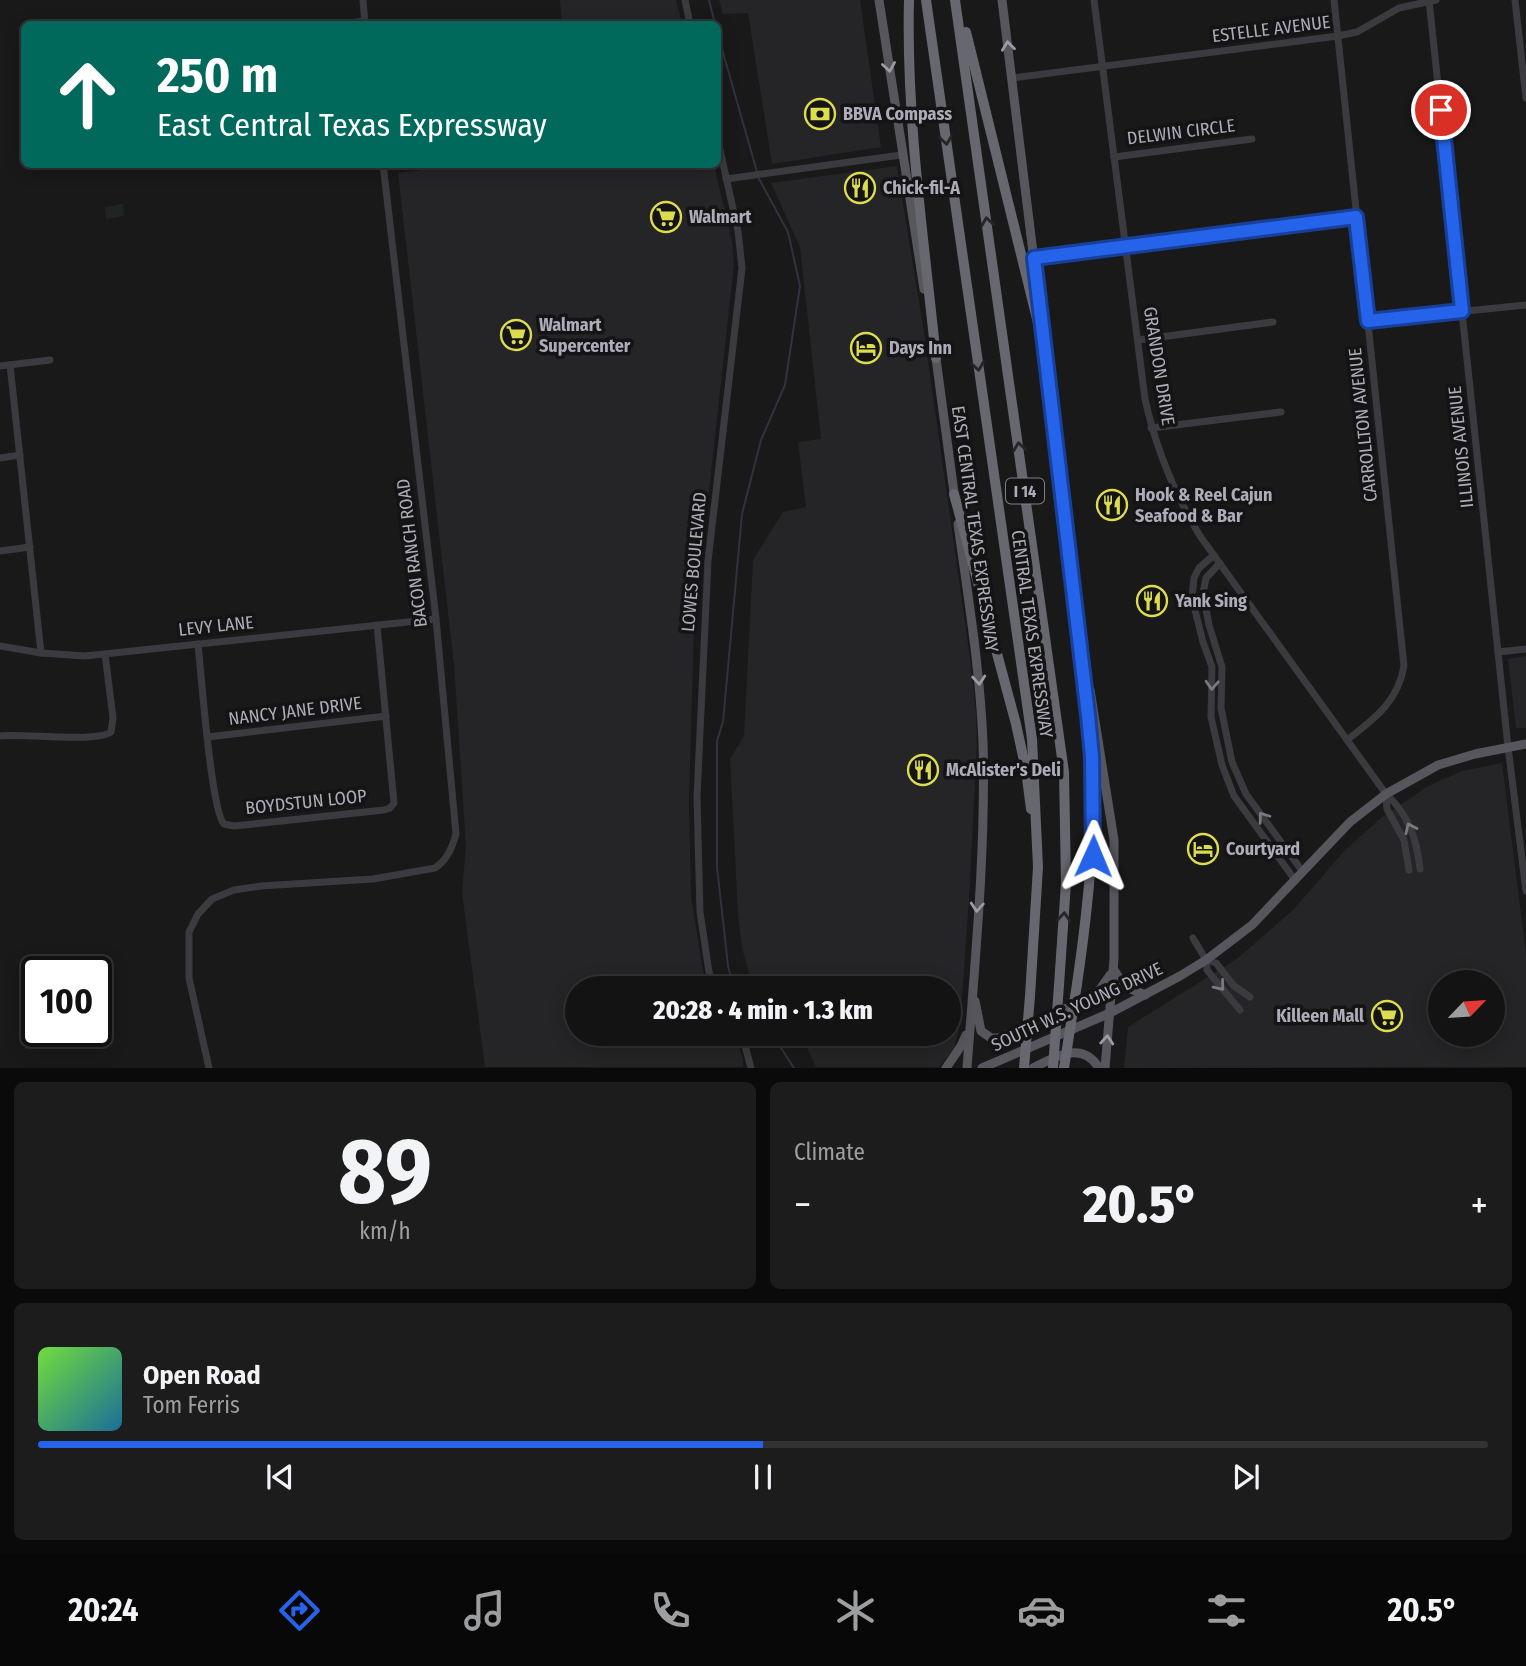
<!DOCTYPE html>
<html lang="en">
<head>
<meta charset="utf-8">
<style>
  :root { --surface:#131314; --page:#1c1c1d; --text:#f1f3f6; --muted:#9d9ea0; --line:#323234; --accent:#2563eb }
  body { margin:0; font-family:"Fira Sans Condensed",sans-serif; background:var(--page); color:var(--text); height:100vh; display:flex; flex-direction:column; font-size:26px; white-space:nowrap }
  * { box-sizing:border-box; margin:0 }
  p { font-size:23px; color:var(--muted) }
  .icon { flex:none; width:38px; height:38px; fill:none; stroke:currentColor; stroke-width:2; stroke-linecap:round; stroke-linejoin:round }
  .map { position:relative; height:1068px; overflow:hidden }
  .side { display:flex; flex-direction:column; gap:14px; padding:14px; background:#0a0a0b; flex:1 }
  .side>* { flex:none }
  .top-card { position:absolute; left:21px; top:21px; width:700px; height:147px; border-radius:10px; box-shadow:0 4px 18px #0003,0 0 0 2px var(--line); background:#00695c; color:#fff; overflow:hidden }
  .needle { width:46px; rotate:65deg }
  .buttons { position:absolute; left:1428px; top:970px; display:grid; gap:14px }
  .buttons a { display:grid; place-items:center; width:77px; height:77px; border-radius:50%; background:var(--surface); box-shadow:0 4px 18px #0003,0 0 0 2px var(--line); font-size:35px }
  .speed { position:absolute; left:21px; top:956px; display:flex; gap:14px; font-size:35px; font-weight:700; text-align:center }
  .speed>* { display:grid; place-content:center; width:91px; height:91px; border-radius:50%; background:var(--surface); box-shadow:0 4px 18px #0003,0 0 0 2px var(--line); line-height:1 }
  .speed .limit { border:4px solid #111; border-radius:10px; background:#fff; color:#111 }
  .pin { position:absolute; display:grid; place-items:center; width:60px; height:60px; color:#fff; margin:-30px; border:4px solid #fff; border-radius:50%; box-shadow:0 2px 7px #0007 }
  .me { position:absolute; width:77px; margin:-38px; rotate:1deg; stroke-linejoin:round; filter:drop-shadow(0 0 5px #0008) }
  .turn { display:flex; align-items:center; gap:24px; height:147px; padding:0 21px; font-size:32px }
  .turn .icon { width:91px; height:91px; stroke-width:2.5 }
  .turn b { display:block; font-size:49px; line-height:60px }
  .big { font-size:52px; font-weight:800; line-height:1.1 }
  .side .tile { flex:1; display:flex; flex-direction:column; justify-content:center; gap:10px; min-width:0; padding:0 24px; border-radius:10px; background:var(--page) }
  .side .dial { align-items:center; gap:0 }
  .dial b { font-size:91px; line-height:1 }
  .song { display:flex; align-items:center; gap:21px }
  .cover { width:84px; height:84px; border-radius:10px; background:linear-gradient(135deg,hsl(100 70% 55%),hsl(200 70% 35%)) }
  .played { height:7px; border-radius:4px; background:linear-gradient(90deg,var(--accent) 50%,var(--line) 50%) }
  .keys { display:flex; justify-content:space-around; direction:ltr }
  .heat { display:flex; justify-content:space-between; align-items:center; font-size:38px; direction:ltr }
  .side .tiles { flex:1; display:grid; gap:14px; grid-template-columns:1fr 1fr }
  .tile:last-child { grid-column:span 2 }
  .trip { position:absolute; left:565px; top:976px; width:396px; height:70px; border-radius:35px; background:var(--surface); box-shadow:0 4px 18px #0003,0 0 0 2px var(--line); font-weight:800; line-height:70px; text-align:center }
  .tab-bar { display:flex; height:112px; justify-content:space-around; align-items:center; background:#080808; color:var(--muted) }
  .tab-bar .icon { width:49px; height:49px }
  .tab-bar .on { color:var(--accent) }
  .tab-bar b { font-size:32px; color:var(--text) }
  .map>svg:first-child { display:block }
  .built { fill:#252527; fill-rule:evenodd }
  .pitch { fill:#1f2522 }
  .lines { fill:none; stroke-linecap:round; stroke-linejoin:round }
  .stream { stroke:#30333d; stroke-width:2 }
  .minor { stroke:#3b3a3f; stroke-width:7 }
  .major { stroke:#57565d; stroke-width:9 }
  .highway { stroke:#67676f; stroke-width:10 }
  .highway-bridge { stroke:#67676f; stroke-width:10 }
  .oneway { stroke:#9c9ba6 }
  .oneway2 { stroke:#252527 }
  .oneway3 { stroke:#7a7982 }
  .route-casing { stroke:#184099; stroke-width:18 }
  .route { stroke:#2563eb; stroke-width:12 }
  .labels { text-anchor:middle; stroke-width:7; stroke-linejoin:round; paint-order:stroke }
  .shield { fill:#141415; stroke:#7f7e87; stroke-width:2 }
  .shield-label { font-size:16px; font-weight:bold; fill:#adacb8 }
  .street-label { font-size:18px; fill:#adacb8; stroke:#141415 }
  .poi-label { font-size:18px; font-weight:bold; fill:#adacb8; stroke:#141415; text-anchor:start }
</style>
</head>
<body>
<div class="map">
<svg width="1526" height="1068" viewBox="0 0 1526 1068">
  <rect width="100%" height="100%" fill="#19191a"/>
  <g class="built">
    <polygon points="560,0 676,0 682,24 562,24"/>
    <polygon points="719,0 860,0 881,147 772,164 748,13 723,14"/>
    <polygon points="462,165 714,165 732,241 734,264 694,628 689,800 691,896 706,989 578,989 578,1034 733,1034 743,1059 743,1067 485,1067 462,893 466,846 454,665 398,173"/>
    <polygon points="897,166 924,332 970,658 976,713 977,743 969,899 960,1026 954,1048 939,1067 816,1067 801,1034 948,1034 948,989 757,989 751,980 742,948 738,914 730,759 744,736 753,560 783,512 806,507 798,442 821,439 800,247 771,183"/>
    <polygon points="1526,656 1526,728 1516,728 1508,659"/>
    <path d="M1502 763 1526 954V1067L1124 1068 1128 1027 1238 958 1294 909 1346 849 1381 818 1428 786 1462 771ZM1440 982H1493V1034H1440Z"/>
  </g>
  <polygon class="pitch" points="123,204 124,216 106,219 105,207"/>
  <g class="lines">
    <g class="stream">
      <polyline points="709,0 715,24"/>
      <polyline points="718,35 757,172"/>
      <polyline points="738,989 731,977 728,966 717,867 717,741 723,722 742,514 761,440 785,385 800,286 788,232 758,177"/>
      <polyline points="772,1034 794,1068"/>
    </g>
    <g class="minor">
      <polyline points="363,0 365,24"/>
      <polyline points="685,0 690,24"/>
      <path d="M1094 0 1145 399C1156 449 1174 493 1200 536L1386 794C1408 814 1417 839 1420 869"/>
      <path d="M1334 0 1404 666C1398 702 1374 719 1347 740"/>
      <polyline points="1429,0 1508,747 1526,891"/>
      <polyline points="1515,0 1526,98"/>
      <polyline points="341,24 365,21"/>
      <polyline points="1012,78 1338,36 1357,32 1399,8 1436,0"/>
      <polyline points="1114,157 1252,139"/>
      <polyline points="293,164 302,164"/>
      <polyline points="726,179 901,155"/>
      <polyline points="1034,258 1356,217"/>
      <polyline points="1368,321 1526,305"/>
      <polyline points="1138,340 1273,322"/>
      <polyline points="10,365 41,653"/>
      <polyline points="0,366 50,360"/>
      <polyline points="1151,428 1281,412"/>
      <polyline points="0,458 20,455"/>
      <polyline points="0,551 30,547"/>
      <polyline points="1214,555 1199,568 1194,578 1192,598 1203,642 1212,667 1211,717 1222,765 1234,796 1295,880"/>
      <polyline points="1220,563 1206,578 1203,593 1209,625 1222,667 1221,708 1232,762 1246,794 1303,872"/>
      <path d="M198 644C201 671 211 811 224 824L234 826 384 810 390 808 394 803 377 625"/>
      <polyline points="0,646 41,653 85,656 436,619"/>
      <polyline points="1498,652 1526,649"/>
      <path d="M0 736C24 733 96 743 111 732L113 718 105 654"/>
      <polyline points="208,737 386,716"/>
      <polyline points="1386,794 1387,809 1404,840 1409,870"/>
      <polyline points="1193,938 1206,960 1207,970 1240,1010"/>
      <polyline points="1206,960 1216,963 1234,986 1250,997"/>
      <polyline points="714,989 709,972 700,912 697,797 708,561 742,268 738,231 718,141"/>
      <polyline points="742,1034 751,1068"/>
      <path d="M209 1068 189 978V932L198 914 212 899 234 890 261 886 373 879 435 868C447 860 452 848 456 834L436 619 383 164"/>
    </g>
    <g class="major">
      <polyline points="879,0 924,289"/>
      <polyline points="1002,0 1042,326"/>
      <polyline points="1045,346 1077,607"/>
      <polyline points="935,351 955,500"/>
      <path d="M958 524C968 597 980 669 983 742 986 850 975 960 967 1068"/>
      <polyline points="1090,690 1114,840 1114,959 1105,1068"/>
      <polyline points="1114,970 1124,986 1145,995"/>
      <polyline points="975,1001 981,1031 991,1038 998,1038 1095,996 1110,975"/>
      <polyline points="946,1068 961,1046 966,1035"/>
      <polyline points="982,1068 1110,1013 1180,976 1206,960 1252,925 1350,822 1386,794 1438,765 1475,754 1526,744"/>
      <path d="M1033 1068C1055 1057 1082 1040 1099 1068"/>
    </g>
    <g class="highway">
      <path d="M909 0C906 120 924 239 936 358"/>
      <polyline points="926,0 1032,739 1038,867 1030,996"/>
      <polyline points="955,0 1064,772 1066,883 1059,985"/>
      <polyline points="966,32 1045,351"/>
      <polyline points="954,494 1016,724 1026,770 1031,809"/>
      <path d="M1077 602C1077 655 1090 706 1092 758 1096 834 1088 908 1077 984"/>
    </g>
    <g class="highway-bridge">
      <polyline points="1024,1068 1030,996"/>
      <polyline points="1053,1068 1059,985"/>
      <polyline points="1064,1068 1077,984"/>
    </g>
  </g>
  <defs><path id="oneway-chevron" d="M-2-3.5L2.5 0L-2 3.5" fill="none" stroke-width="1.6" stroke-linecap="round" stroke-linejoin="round" transform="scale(1.75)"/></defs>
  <g class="oneway">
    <use href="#oneway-chevron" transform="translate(1008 46) rotate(-97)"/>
    <use href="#oneway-chevron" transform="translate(889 67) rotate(81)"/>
    <use href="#oneway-chevron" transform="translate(979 680) rotate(85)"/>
    <use href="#oneway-chevron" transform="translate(977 907) rotate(94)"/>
    <use href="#oneway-chevron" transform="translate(1107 1040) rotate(-86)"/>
  </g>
  <g class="oneway2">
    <use href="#oneway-chevron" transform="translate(946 140) rotate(82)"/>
    <use href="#oneway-chevron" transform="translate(987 222) rotate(-98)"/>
    <use href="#oneway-chevron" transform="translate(978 366) rotate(82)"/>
    <use href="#oneway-chevron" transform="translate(1019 447) rotate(-98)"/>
    <use href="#oneway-chevron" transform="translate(1064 917) rotate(-86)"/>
  </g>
  <g class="oneway3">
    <use href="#oneway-chevron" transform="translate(1212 685) rotate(93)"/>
    <use href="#oneway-chevron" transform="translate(1263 817) rotate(-126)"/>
    <use href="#oneway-chevron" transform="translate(1410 828) rotate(-115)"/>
    <use href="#oneway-chevron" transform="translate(1220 986) rotate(51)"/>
  </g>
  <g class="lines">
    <g class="route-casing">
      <polyline id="route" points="1093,856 1092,757 1088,715 1034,258 1356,217 1368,321 1462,311 1441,110"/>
    </g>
    <use href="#route" class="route"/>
  </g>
  <defs>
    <g id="bank-ring" transform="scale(1.575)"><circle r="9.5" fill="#141415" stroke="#dddb4e" stroke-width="1.5"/><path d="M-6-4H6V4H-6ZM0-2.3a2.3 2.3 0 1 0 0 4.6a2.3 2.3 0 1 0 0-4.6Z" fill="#dddb4e"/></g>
    <g id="restaurant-ring" transform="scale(1.575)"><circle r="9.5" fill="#141415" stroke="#dddb4e" stroke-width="1.5"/><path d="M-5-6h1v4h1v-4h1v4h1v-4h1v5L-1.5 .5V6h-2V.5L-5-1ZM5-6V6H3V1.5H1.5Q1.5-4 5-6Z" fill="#dddb4e"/></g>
    <g id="supermarket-ring" transform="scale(1.575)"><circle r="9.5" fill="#141415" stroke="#dddb4e" stroke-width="1.5"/><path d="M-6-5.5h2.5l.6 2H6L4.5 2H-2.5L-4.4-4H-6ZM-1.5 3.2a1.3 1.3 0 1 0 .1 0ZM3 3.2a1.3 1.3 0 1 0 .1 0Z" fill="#dddb4e"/></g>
    <g id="hotel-ring" transform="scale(1.575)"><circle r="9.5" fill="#141415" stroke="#dddb4e" stroke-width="1.5"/><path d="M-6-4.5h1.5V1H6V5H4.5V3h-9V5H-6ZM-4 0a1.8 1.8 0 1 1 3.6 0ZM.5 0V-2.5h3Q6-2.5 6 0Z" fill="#dddb4e"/></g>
  </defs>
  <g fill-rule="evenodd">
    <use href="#bank-ring" x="820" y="114"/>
    <use href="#restaurant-ring" x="860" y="188"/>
    <use href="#supermarket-ring" x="666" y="217"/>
    <use href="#supermarket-ring" x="516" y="335"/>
    <use href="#hotel-ring" x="866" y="348"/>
    <use href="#restaurant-ring" x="1112" y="505"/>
    <use href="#restaurant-ring" x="1152" y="601"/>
    <use href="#restaurant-ring" x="923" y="770"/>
    <use href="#hotel-ring" x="1203" y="849"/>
    <use href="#supermarket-ring" x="1387" y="1016"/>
  </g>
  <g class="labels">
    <rect class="shield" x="1006" y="478.5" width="38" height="25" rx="5"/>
    <g class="shield-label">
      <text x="1025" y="497">I 14</text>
    </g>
    <g class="street-label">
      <text transform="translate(1271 29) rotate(-7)" y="6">ESTELLE AVENUE</text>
      <text transform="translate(1181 132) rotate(-7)" y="6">DELWIN CIRCLE</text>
      <text transform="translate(1159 366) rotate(81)" y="6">GRANDON DRIVE</text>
      <text transform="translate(1363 425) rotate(-96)" y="6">CARROLLTON AVENUE</text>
      <text transform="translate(1461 447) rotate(-96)" y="6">ILLINOIS AVENUE</text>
      <text transform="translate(975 529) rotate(82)" y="6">EAST CENTRAL TEXAS EXPRESSWAY</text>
      <text transform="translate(412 553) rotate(-97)" y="6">BACON RANCH ROAD</text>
      <text transform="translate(694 562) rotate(-85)" y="6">LOWES BOULEVARD</text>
      <text transform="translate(216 626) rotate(-6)" y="6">LEVY LANE</text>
      <text transform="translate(1032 634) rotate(82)" y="6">CENTRAL TEXAS EXPRESSWAY</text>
      <text transform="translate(295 711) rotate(-7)" y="6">NANCY JANE DRIVE</text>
      <text transform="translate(306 802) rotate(-6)" y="6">BOYDSTUN LOOP</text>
      <text transform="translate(1077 1007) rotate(-25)" y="6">SOUTH W.S. YOUNG DRIVE</text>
    </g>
    <g class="poi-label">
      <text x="843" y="120">BBVA Compass</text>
      <text x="883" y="194">Chick-fil-A</text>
      <text x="689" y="223">Walmart</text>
      <text x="539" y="331">Walmart<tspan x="539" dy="21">Supercenter</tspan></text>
      <text x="889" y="354">Days Inn</text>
      <text x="1135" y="501">Hook &amp; Reel Cajun<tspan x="1135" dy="21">Seafood &amp; Bar</tspan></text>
      <text x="1175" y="607">Yank Sing</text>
      <text x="946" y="776">McAlister's Deli</text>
      <text x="1226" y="855">Courtyard</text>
      <text x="1364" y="1022" text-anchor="end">Killeen Mall</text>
    </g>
  </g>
</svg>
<div class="buttons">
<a><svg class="needle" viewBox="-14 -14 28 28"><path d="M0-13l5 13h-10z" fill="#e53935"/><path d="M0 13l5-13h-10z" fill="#9d9ea0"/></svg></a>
</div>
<div class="speed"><div class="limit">100</div></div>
<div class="pin" style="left:1441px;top:110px;background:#d93025"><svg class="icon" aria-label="arrive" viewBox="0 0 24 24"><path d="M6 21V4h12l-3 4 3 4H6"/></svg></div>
<svg class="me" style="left:1093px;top:856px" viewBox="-20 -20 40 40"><path d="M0-17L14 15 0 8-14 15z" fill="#2563eb" stroke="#fff" stroke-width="4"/></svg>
<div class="trip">20:28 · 4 min · 1.3 km</div>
<div class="top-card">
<div class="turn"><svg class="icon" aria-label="ahead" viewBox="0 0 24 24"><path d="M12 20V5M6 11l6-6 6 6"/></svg><div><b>250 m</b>East Central Texas Expressway</div></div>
</div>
</div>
<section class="side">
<div class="tiles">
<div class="tile dial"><b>89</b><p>km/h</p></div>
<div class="tile"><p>Climate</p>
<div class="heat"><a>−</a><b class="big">20.5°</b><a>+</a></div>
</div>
<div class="tile">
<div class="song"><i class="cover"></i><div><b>Open Road</b><p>Tom Ferris</p></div></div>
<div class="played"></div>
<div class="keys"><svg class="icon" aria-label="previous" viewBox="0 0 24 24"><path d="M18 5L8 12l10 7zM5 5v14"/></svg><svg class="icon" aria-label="pause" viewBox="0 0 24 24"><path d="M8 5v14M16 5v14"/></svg><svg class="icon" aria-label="next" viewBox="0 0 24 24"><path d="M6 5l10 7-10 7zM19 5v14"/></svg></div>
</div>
</div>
</section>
<nav class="tab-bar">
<b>20:24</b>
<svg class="icon on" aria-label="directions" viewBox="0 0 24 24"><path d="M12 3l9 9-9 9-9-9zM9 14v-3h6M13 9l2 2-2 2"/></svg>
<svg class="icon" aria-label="music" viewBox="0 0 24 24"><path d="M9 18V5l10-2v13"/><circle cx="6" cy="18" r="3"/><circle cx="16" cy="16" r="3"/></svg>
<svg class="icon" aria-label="phone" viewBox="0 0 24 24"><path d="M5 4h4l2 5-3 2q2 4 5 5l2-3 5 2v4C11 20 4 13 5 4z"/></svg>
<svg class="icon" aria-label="climate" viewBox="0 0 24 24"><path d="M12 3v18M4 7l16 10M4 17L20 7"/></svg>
<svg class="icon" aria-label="car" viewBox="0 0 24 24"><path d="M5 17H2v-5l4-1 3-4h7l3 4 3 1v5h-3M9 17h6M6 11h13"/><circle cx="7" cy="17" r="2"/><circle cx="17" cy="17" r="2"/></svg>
<svg class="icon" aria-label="filters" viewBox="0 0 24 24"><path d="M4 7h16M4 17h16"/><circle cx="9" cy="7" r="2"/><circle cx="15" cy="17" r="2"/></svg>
<b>20.5°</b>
</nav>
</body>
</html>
